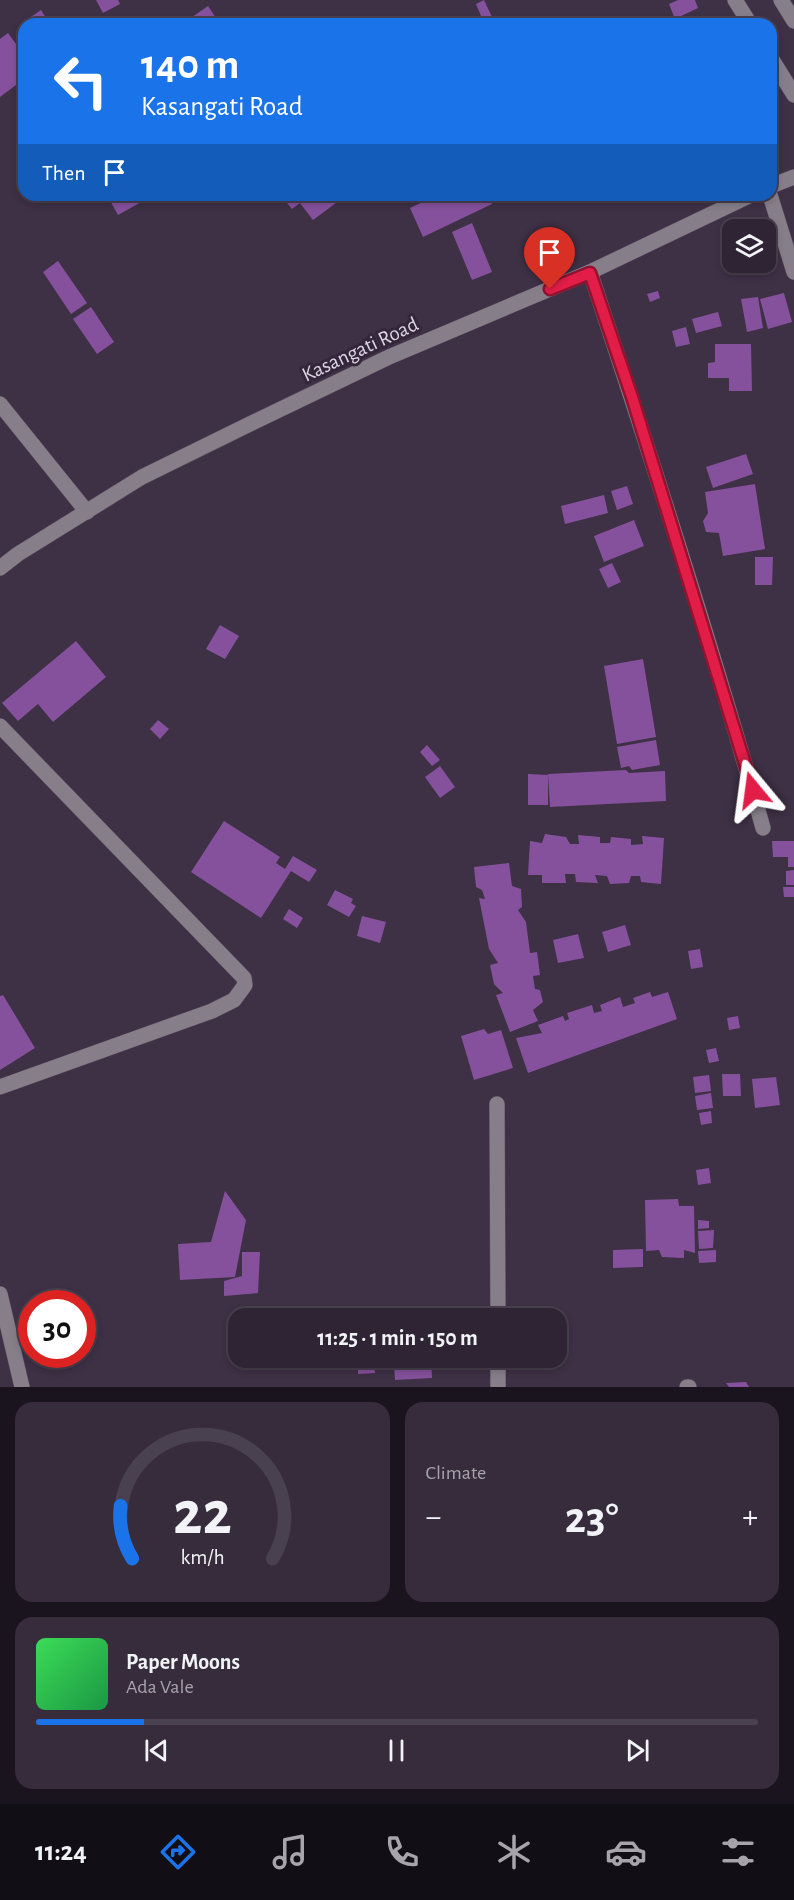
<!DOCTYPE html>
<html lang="en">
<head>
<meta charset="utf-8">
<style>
  :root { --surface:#2e2434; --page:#362c3c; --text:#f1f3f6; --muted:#a7a4ac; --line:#49414f; --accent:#1a73e8 }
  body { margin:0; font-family:"Alegreya Sans",sans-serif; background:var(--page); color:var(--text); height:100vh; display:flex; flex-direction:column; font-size:22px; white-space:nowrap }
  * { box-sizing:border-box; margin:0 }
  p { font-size:20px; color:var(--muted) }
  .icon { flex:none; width:33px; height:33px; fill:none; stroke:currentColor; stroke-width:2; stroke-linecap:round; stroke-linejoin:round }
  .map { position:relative; height:1387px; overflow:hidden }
  .details { display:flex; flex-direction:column; gap:15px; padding:15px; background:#19141d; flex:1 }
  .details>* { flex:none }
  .top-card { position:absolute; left:18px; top:18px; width:759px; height:183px; border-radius:18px; box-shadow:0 3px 9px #0003,0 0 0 2px var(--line); background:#1a73e8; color:#fff; overflow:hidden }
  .tools { position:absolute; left:722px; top:219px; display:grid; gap:12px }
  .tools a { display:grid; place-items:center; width:54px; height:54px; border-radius:12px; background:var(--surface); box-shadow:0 3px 9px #0003,0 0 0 2px var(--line); font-size:30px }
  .speed { position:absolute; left:18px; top:1290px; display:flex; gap:12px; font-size:30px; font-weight:700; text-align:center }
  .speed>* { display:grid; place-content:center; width:78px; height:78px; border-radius:50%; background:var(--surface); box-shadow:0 3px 9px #0003,0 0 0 2px var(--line); line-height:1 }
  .speed .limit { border:9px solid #d22; background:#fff; color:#111 }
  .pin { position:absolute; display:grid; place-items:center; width:51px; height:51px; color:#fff; margin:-62px -26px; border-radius:50% 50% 50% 0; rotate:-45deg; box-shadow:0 0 6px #0007 }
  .pin .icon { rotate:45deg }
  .me { position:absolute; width:66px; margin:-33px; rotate:344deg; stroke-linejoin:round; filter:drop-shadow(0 0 4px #0008) }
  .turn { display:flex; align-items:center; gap:21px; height:126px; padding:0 24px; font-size:27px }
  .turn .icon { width:78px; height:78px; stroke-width:2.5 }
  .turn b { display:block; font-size:42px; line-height:51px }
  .then { display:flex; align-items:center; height:57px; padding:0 24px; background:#0003; gap:12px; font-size:22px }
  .big { font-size:45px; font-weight:700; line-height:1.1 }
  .details .tile { flex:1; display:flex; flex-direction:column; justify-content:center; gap:9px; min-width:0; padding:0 21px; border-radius:18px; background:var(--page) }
  .details .dial { align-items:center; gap:0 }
  .dial svg { height:156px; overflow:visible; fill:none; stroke:var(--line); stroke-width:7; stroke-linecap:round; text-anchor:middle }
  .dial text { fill:var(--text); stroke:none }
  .song { display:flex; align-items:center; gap:18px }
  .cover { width:72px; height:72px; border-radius:9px; background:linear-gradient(135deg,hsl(130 70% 55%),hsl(140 70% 35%)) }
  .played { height:6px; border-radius:3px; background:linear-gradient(90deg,var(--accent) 15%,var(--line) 15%) }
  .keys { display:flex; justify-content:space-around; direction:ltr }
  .heat { display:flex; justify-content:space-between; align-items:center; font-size:33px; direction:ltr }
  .details .tiles { flex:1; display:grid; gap:15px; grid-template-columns:1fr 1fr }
  .tile:last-child { grid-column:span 2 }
  .trip { position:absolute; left:228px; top:1308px; width:339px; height:60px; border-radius:18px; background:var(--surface); box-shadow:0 3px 9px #0003,0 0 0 2px var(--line); font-weight:700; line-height:60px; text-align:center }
  .dock { display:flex; height:96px; justify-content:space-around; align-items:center; background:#120e15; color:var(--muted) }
  .dock .icon { width:42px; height:42px }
  .dock .on { color:var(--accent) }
  .dock b { font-size:27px; color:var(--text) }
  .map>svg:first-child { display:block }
  .building { fill:#85519c }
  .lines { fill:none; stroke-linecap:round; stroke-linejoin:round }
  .minor-casing { stroke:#5b4e62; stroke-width:16 }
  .minor { stroke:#867f8a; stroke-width:15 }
  .route-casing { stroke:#92132f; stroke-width:15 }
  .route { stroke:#e11d48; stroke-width:10 }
  .labels { text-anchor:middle; stroke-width:6; stroke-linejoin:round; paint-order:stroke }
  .street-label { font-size:21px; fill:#dfd6e4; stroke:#34263b }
</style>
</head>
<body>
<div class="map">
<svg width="794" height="1387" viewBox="0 0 794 1387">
  <rect width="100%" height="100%" fill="#3e3045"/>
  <g class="building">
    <polygon points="96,0 118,0 120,4 103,13"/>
    <polygon points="484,0 493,19 484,23 476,4"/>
    <polygon points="678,0 695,0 698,8 675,19 669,4"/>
    <polygon points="208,6 220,24 182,24"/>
    <polygon points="41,10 50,24 27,24 25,21"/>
    <polygon points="8,33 24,55 24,79 0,97 0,39"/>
    <polygon points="107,195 154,195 118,215"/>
    <polygon points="287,195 331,195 336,203 313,220 300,203 292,209 283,198"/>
    <polygon points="432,195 488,195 492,204 423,237 410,208 433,197"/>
    <polygon points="472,223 492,272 472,280 452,232"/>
    <polygon points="58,261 87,303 71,314 43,272"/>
    <polygon points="658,291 660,298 650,302 647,294"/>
    <polygon points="784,293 792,322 768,329 760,299"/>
    <polygon points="758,297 763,328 747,332 741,299"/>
    <polygon points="91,307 114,342 97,354 73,319"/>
    <polygon points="718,312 722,326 696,333 692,319"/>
    <polygon points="686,327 690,344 676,347 672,331"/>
    <polygon points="715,344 751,344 752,391 729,391 729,378 708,378 708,363 715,362"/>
    <polygon points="746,454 753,474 713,488 706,467"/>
    <polygon points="755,484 765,549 723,556 719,533 706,532 703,521 708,513 705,492"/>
    <polygon points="627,486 633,504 617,510 611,491"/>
    <polygon points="604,495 608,513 565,524 561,506"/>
    <polygon points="634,520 644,546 604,562 594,536"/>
    <polygon points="755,557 773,557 772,585 755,585"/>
    <polygon points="612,563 621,582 608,588 599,569"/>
    <polygon points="220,625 239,636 225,659 206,649"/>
    <polygon points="76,641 106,677 53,722 38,704 18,721 2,703"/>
    <polygon points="643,659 656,737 617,744 604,666"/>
    <polygon points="158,720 169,729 160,739 150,729"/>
    <polygon points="656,740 660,765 632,770 629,766 621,768 617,747"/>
    <polygon points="427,745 440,760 432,766 420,752"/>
    <polygon points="440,766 455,787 440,798 425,777"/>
    <polygon points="626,770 629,773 665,771 666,801 550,807 548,774"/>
    <polygon points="528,774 548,775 548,805 528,805"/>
    <polygon points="224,821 280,857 276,863 285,869 293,856 317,870 309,882 291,871 261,918 191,872"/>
    <polygon points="545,834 566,837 570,844 579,844 578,835 600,837 600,843 610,843 611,837 631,839 631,845 643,844 642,836 664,838 661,884 641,882 640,876 631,876 629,883 610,884 607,876 595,875 598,883 576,882 575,874 565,874 566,883 542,883 542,875 528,875 530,841 542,843"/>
    <polygon points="772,841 794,841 794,867 788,867 788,857 773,857"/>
    <polygon points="509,863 512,886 521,889 522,907 518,910 526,922 530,953 537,952 540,975 533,976 535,989 540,990 543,1002 533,1010 538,1021 510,1032 496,995 503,993 494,984 490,965 498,963 489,949 479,898 485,899 482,890 476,887 474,867"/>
    <polygon points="794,870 794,885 786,885 786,871"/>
    <polygon points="783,887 794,887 794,897 784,897"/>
    <polygon points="335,890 353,899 351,903 356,906 349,917 327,905"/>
    <polygon points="289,909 303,918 297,928 283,919"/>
    <polygon points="362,916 386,922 380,943 357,936"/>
    <polygon points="625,925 631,945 608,952 602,932"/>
    <polygon points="578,934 584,958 558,963 553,940"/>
    <polygon points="700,949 703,967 691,969 688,951"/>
    <polygon points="650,992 652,997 668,992 677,1019 528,1073 516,1038 542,1033 538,1025 563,1016 565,1021 569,1019 567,1013 592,1005 594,1013 602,1011 600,1005 620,997 623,1007 635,1003 633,998"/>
    <polygon points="3,995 35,1048 0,1070 0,996"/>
    <polygon points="738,1016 740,1028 729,1030 727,1018"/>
    <polygon points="484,1029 488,1034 501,1030 513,1068 474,1080 461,1036"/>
    <polygon points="716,1048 719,1061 709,1063 706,1050"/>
    <polygon points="722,1074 740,1074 741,1096 723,1096"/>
    <polygon points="709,1075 711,1091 695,1093 693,1077"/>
    <polygon points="776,1077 780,1105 755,1108 752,1079"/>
    <polygon points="711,1093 713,1108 697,1110 695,1096"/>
    <polygon points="711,1111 712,1123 701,1125 699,1113"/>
    <polygon points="709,1168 711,1183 698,1185 696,1170"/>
    <polygon points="225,1191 246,1220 235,1277 180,1280 178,1244 211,1242"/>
    <polygon points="678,1199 679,1206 694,1206 695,1253 684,1250 684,1258 662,1257 659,1250 646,1251 645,1200"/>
    <polygon points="698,1220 709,1221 709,1228 698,1229"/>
    <polygon points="714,1230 713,1248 699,1249 698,1231"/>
    <polygon points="643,1249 643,1267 613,1268 613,1250"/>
    <polygon points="716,1250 716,1262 699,1263 698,1251"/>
    <polygon points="242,1252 260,1252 258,1293 224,1296 224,1281 242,1276"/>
    <polygon points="358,1358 374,1358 375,1373 358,1374"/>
    <polygon points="387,1358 431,1358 432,1378 395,1380 394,1364 387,1365"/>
    <polygon points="746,1382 749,1387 729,1387 726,1383"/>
  </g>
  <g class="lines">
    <g class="minor-casing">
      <g id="minor">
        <polyline points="735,0 750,24"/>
        <polyline points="781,0 794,21"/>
        <polyline points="771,58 794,95"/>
        <polyline points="771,186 794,177"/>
        <polyline points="770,195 794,272"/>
        <path d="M590 272C651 456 711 642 763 828"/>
        <polyline points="0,404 87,512"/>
        <polyline points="0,568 18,554 142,477 256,421 389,357 590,272 751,195"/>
        <polyline points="0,726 244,978 245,985 234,1000 212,1011 0,1087"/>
        <polyline points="497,1104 498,1318"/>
        <polyline points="0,1294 22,1387"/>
        <polyline points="498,1358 498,1387"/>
        <polyline points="687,1387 689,1387"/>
      </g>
    </g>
    <use href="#minor" class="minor"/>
  </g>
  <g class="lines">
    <g class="route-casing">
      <polyline id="route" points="550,289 590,273 632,397 753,790"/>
    </g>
    <use href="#route" class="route"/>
  </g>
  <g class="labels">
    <g class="street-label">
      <text transform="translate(360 349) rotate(-25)" y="7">Kasangati Road</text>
    </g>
  </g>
</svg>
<div class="tools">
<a><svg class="icon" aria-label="layers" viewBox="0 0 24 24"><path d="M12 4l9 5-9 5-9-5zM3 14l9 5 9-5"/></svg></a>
</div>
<div class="speed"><div class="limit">30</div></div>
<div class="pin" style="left:550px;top:289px;background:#d93025"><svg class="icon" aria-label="arrive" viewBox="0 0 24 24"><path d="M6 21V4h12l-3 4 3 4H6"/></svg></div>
<svg class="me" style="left:753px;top:790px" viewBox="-20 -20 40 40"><path d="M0-17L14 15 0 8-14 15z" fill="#e11d48" stroke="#fff" stroke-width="4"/></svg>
<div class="trip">11:25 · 1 min · 150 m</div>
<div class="top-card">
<div class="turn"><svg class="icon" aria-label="left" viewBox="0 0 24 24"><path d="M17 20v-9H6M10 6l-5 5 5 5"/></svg><div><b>140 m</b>Kasangati Road</div></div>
<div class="then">Then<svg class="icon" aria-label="arrive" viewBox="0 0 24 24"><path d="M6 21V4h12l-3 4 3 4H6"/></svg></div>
</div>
</div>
<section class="details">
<div class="tiles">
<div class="tile dial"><svg viewBox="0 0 100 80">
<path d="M14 69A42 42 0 1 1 86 69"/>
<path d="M14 69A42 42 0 0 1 8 42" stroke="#1a73e8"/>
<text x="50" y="56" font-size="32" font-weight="700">22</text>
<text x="50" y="72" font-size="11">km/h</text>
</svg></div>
<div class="tile"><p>Climate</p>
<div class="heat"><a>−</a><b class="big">23°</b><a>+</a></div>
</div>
<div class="tile">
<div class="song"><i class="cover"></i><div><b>Paper Moons</b><p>Ada Vale</p></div></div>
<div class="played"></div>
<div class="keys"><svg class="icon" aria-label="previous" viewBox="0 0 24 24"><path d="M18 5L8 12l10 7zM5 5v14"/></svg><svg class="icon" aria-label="pause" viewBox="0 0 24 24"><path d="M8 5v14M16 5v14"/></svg><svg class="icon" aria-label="next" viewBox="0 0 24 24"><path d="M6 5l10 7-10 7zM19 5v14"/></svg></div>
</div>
</div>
</section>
<nav class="dock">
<b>11:24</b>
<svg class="icon on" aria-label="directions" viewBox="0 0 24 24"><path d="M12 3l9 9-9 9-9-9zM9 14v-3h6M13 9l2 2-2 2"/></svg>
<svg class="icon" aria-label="music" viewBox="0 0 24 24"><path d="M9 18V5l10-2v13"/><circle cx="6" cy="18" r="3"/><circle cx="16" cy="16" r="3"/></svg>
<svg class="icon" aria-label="phone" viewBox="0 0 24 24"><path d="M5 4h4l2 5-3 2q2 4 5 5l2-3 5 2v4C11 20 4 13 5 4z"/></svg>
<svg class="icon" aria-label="climate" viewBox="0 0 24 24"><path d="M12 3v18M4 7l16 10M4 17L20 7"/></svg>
<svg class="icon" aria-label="car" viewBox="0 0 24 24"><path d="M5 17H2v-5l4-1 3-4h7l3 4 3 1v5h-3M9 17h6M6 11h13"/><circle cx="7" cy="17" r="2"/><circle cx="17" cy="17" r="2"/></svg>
<svg class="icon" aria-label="filters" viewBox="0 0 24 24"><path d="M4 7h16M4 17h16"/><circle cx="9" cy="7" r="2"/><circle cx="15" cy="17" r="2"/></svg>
</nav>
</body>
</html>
